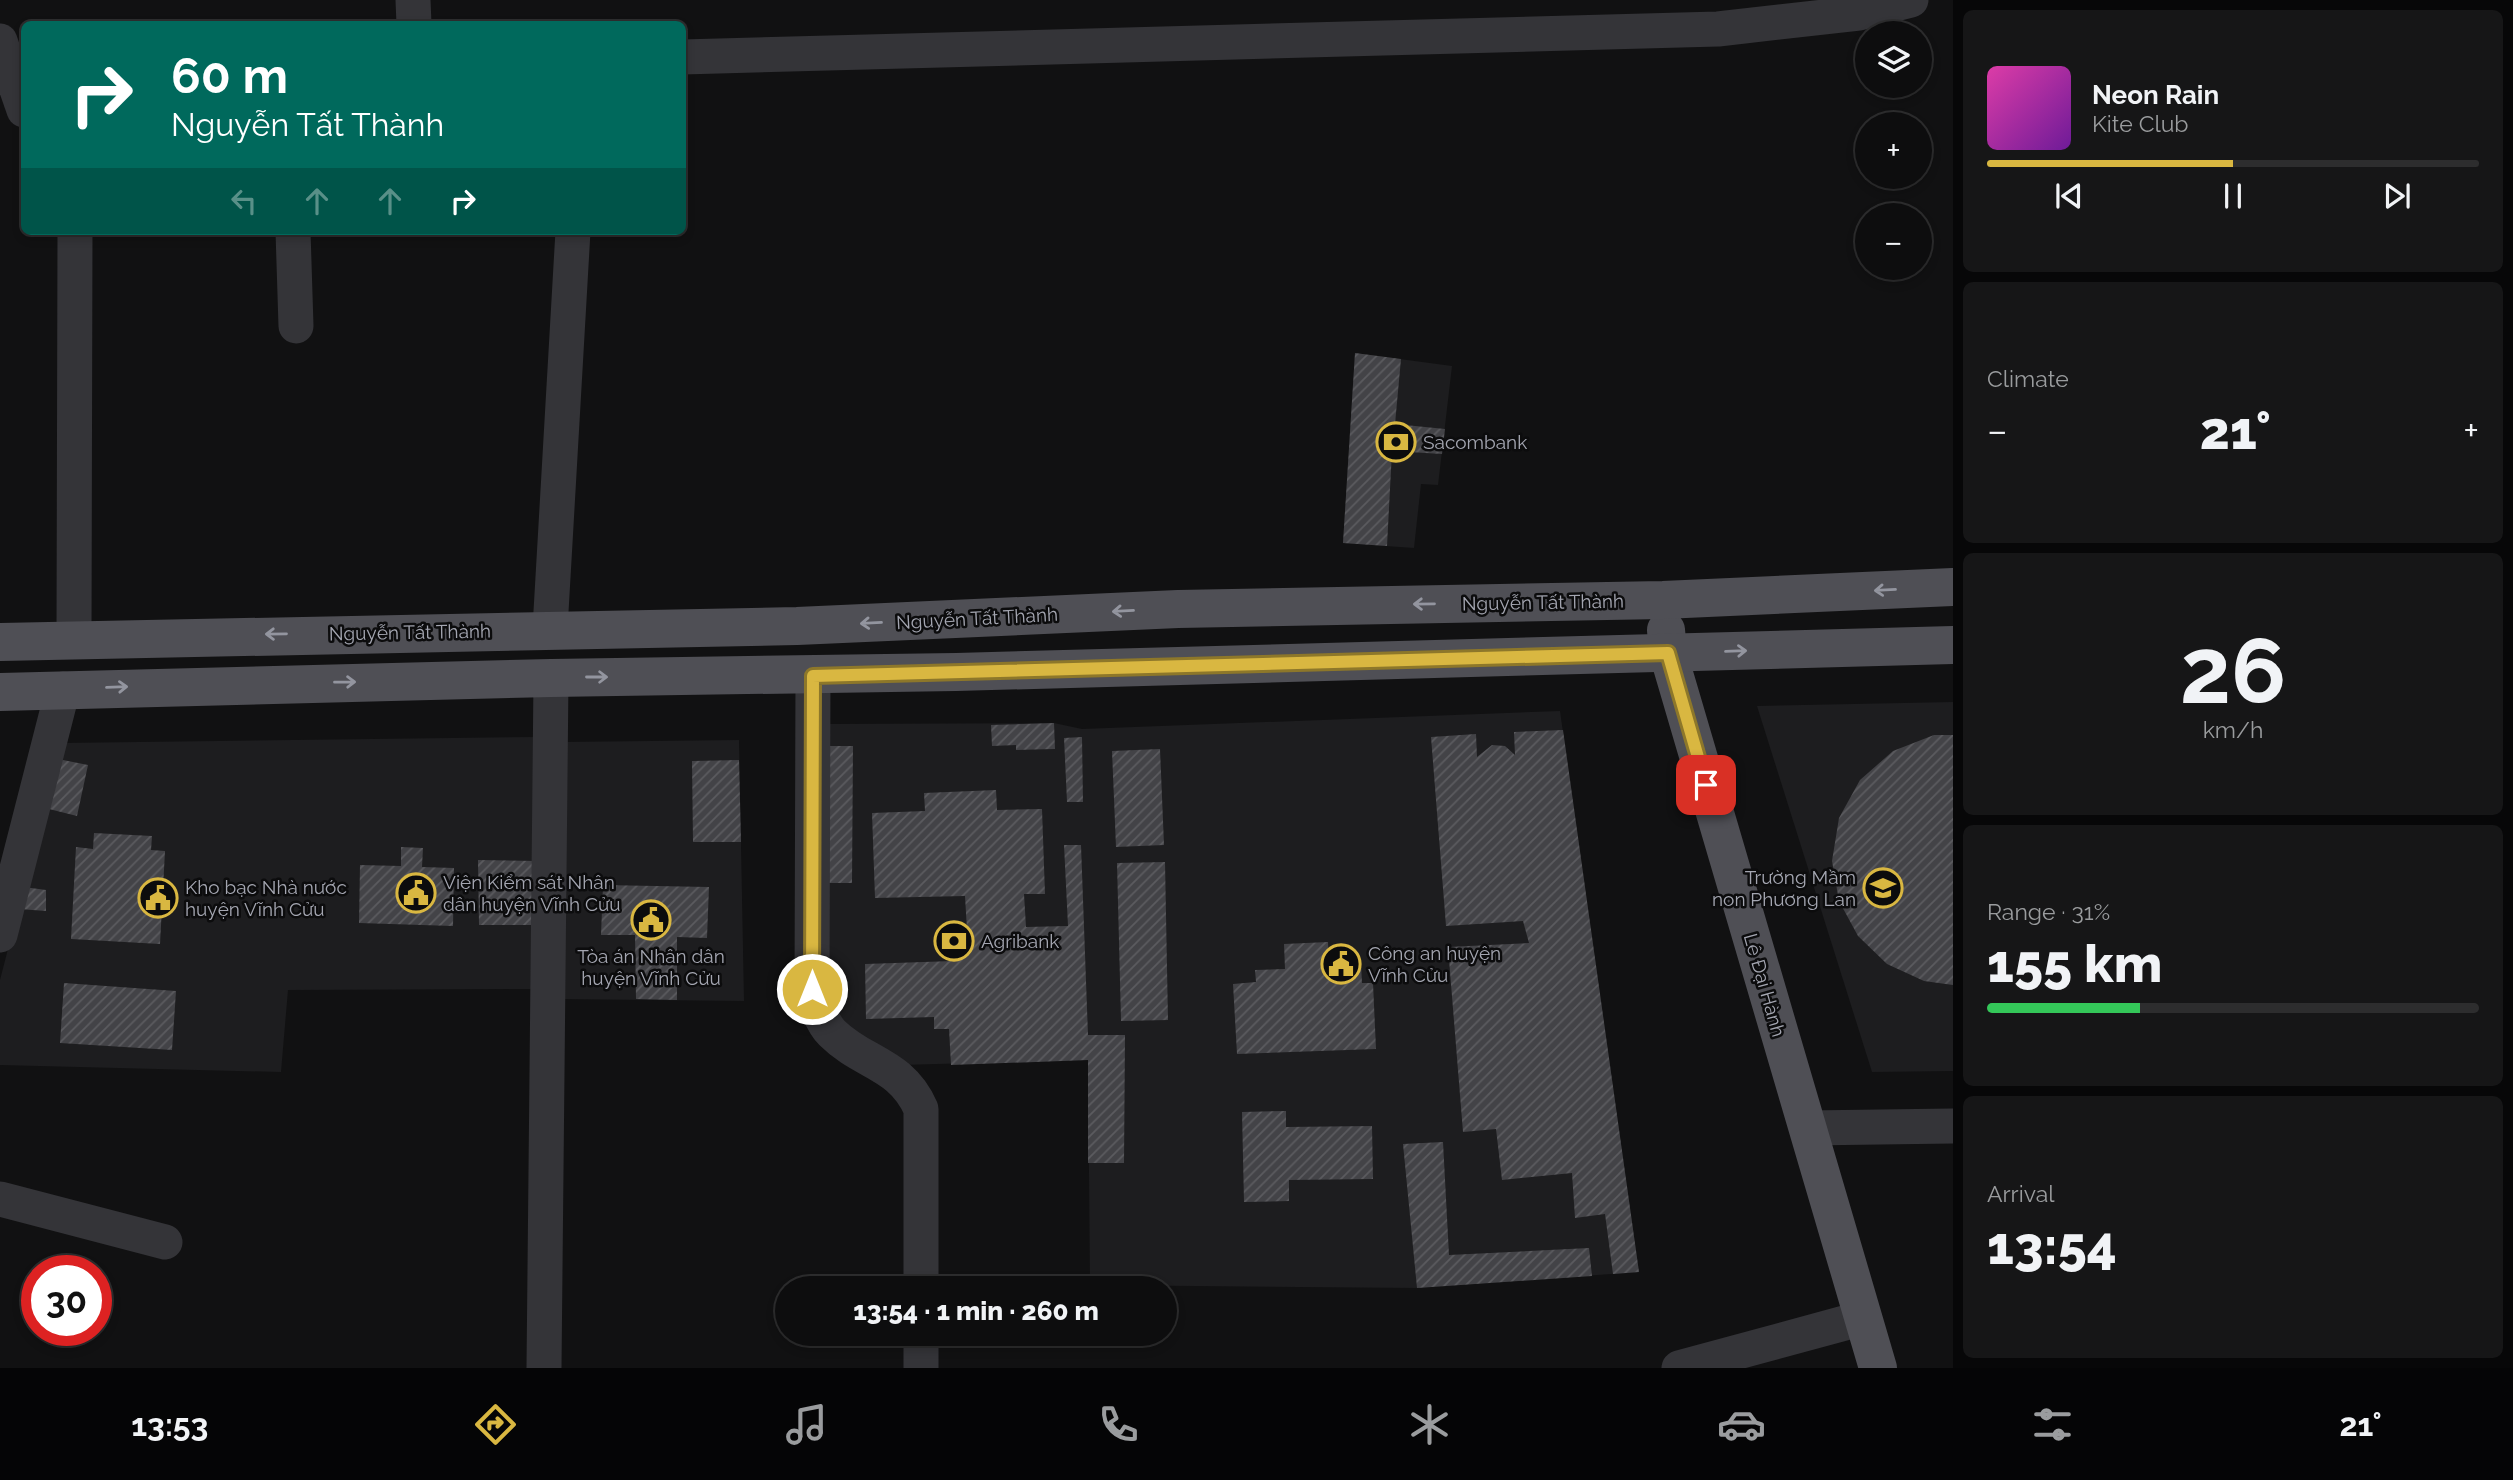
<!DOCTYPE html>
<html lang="en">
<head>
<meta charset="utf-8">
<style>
  :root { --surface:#0d0d0e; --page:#161617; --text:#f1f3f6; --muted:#9a9c9e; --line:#2d2d2e; --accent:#d9b741 }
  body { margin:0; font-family:Raleway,sans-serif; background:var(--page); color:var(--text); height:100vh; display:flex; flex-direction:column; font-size:26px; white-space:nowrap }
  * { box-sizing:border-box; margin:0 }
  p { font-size:23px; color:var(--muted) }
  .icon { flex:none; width:38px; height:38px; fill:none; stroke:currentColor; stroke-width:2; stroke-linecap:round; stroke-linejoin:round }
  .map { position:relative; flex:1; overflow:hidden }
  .drawer { display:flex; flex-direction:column; gap:10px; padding:10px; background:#070708; width:560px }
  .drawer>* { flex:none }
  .guide { position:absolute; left:21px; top:21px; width:665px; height:214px; border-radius:10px; box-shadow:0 4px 10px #0003,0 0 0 2px var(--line); background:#00695c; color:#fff; overflow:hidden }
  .buttons { position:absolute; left:1855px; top:21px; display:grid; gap:14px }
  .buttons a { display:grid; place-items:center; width:77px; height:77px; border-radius:50%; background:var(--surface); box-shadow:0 4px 10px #0003,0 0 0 2px var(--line); font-size:35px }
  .speed { position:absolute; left:21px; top:1255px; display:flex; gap:14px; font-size:35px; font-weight:700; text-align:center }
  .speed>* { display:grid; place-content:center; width:91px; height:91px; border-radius:50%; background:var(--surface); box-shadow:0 4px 10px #0003,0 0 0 2px var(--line); line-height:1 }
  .speed .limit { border:10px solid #d22; background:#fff; color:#111 }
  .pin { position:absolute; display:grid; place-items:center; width:60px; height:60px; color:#fff; margin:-30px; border-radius:14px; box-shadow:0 4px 10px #0006 }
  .me { position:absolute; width:77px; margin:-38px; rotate:0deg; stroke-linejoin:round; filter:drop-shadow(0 0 5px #0008) }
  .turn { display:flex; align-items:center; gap:24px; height:147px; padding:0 35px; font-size:32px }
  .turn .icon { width:91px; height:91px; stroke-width:2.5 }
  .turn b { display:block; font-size:49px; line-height:60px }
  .lanes { display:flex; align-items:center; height:66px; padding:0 35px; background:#0003; justify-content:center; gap:35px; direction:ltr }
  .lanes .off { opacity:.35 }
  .big { font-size:52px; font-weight:800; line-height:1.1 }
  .drawer .card { flex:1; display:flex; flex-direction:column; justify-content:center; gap:10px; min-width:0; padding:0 24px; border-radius:10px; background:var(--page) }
  .drawer .dial { align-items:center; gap:0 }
  .dial b { font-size:91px; line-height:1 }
  .song { display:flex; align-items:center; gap:21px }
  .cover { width:84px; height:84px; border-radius:10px; background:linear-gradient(135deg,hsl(320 70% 55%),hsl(280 70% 35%)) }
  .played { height:7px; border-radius:4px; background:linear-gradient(90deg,var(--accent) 50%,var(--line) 50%) }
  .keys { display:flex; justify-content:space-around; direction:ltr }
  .heat { display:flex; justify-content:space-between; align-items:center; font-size:38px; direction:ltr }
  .charge { height:10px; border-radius:5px; background:linear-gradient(90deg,#34c759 31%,var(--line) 0) }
  .trip { position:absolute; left:775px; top:1276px; width:402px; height:70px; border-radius:35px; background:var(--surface); box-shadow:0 4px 10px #0003,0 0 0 2px var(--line); font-weight:800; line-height:70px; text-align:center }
  .menu { display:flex; height:112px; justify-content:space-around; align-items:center; background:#050506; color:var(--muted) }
  .menu .icon { width:49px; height:49px }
  .menu .active { color:var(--accent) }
  .menu b { font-size:32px; color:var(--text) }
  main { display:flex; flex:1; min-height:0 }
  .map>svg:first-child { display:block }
  .built { fill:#1d1d1f }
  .building { fill:url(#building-hatch) }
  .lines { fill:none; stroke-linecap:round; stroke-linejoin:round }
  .minor { stroke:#343438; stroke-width:35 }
  .major { stroke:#4f4f55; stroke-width:38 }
  .oneway { stroke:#93959f }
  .route-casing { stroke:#8d772a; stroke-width:18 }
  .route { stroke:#d9b741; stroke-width:12 }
  .labels { text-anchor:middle; stroke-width:5; stroke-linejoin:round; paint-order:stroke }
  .poi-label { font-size:19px; fill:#a4a6b1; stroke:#0c0c0d; text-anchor:start }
  .street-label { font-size:19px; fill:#a4a6b1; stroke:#0c0c0d }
</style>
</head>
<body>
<main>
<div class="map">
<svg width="1953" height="1368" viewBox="0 0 1953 1368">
  <defs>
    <pattern id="building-hatch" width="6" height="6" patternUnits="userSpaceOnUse" patternTransform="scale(1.75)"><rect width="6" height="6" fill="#434347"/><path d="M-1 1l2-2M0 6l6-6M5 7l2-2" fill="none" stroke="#5b5b5f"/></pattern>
  </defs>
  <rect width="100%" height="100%" fill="#111112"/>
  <g class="built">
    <polygon points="1355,353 1452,366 1438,485 1421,484 1414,548 1343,543"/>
    <polygon points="1953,702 1953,1071 1872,1072 1757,706"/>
    <polygon points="1560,711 1639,1272 1417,1288 1090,1285 1088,1060 901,1065 844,1027 829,1007 825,724 1054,723 1082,729"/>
    <polygon points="537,737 535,989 288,990 281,1072 0,1065 0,980 61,743"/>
    <polygon points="739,740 744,1001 559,999 562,742"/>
  </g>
  <g class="building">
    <polygon points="1355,353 1401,359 1395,424 1445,429 1442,454 1392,451 1387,546 1343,543"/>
    <polygon points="1054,723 1055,749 1016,750 1016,745 992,746 991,725"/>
    <polygon points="1563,730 1639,1272 1613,1274 1605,1214 1575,1218 1572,1173 1502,1180 1496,1129 1463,1132 1448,947 1529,943 1523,921 1446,926 1431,737 1476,734 1477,757 1492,745 1505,746 1515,755 1514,732"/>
    <polygon points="1934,735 1953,735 1953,985 1924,981 1887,964 1858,936 1839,901 1832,861 1839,818 1860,780 1893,751"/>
    <polygon points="1082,737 1083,802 1067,802 1064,738"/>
    <polygon points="825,746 853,746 852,883 824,883"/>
    <polygon points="1160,749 1164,845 1116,847 1112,751"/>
    <polygon points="58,759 88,765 77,816 45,808"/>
    <polygon points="739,760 741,842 693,842 692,761"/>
    <polygon points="996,790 997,810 1042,809 1045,894 1024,894 1026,927 1068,926 1064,845 1081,845 1088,1035 1125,1035 1124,1163 1088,1163 1088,1060 951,1065 949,1029 934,1029 934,1017 866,1019 865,964 953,961 952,930 967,930 965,896 875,898 872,813 925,811 924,793"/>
    <polygon points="94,833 152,836 151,850 165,851 160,944 71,939 76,847 93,849"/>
    <polygon points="401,847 423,848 422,867 454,868 453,926 359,923 360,865 401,866"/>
    <polygon points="478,860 537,861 536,925 479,925"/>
    <polygon points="1165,862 1168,1020 1121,1021 1117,863"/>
    <polygon points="603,885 709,887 707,938 677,937 677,1000 636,999 635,935 601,935"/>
    <polygon points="24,887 46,890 46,911 19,909"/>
    <polygon points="1328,942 1329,965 1361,964 1362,983 1373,983 1376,1049 1237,1054 1233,984 1256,982 1255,970 1285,969 1284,944"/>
    <polygon points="64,983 176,991 172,1050 60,1043"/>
    <polygon points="1286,1111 1286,1127 1372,1126 1373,1179 1289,1180 1289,1201 1244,1202 1242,1112"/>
    <polygon points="1443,1142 1449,1255 1589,1248 1592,1276 1417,1288 1403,1144"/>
  </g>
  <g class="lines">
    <g class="minor">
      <polyline points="413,0 414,24"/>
      <polyline points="0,41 24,110"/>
      <polyline points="682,57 1718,29 1859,13 1911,0"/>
      <polyline points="293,231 296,326"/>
      <polyline points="550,629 573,231"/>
      <polyline points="74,638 75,231"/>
      <path d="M813 676 812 989C816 1004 821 1022 832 1033 863 1064 901 1063 921 1109V1288"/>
      <polyline points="0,935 63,689"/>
      <polyline points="1807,1128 1953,1126"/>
      <polyline points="0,1199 165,1242"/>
      <polyline points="544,1368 551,678"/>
      <polyline points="921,1368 921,1334"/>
      <polyline points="1679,1368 1863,1318"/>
    </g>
    <g class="major">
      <polyline points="1666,630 1668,653 1878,1368"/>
      <polyline points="0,642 797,626 1178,609 1663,600 1953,587"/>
      <polyline points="0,692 551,678 956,672 1953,645"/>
    </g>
  </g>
  <defs><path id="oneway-shaft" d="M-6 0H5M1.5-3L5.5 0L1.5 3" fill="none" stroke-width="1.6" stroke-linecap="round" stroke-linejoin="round" transform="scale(1.75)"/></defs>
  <g class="oneway">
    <use href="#oneway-shaft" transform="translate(1885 590) rotate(177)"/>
    <use href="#oneway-shaft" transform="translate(1424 604) rotate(179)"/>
    <use href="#oneway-shaft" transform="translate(1123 611) rotate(177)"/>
    <use href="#oneway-shaft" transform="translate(871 623) rotate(177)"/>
    <use href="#oneway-shaft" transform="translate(276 634) rotate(179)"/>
    <use href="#oneway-shaft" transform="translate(1736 651) rotate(-2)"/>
    <use href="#oneway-shaft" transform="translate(597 677)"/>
    <use href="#oneway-shaft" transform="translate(345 682) rotate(-1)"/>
    <use href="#oneway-shaft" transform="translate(117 687) rotate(-2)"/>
  </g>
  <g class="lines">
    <g class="route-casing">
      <polyline id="route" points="812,989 813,676 1668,653 1706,785"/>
    </g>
    <use href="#route" class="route"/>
  </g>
  <defs>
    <g id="bank-ring" transform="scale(2.0125)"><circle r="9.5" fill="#0c0c0d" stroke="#d9b741" stroke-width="1.5"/><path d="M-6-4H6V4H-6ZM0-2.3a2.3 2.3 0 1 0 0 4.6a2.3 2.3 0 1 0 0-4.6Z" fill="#d9b741"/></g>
    <g id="school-ring" transform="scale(2.0125)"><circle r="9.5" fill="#0c0c0d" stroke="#d9b741" stroke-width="1.5"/><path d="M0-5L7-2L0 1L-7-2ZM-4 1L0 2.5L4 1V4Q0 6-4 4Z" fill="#d9b741"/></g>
    <g id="civic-ring" transform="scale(2.0125)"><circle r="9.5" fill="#0c0c0d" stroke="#d9b741" stroke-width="1.5"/><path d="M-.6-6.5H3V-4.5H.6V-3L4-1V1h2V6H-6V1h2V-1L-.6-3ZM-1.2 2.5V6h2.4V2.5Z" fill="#d9b741"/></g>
  </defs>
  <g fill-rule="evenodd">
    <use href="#bank-ring" x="1396" y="442"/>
    <use href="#school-ring" x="1883" y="888"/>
    <use href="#civic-ring" x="416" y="893"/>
    <use href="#civic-ring" x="158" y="898"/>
    <use href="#civic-ring" x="651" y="920"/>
    <use href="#bank-ring" x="954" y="941"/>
    <use href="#civic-ring" x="1341" y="964"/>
  </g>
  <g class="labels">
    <g class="poi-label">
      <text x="1423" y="449">Sacombank</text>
      <text x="1856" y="884" text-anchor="end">Trường Mầm<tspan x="1856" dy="22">non Phương Lan</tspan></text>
      <text x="443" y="889">Viện Kiểm sát Nhân<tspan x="443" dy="22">dân huyện Vĩnh Cửu</tspan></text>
      <text x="185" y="894">Kho bạc Nhà nước<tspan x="185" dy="22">huyện Vĩnh Cửu</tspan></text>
      <text x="981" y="948">Agribank</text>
      <text x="1368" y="960">Công an huyện<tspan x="1368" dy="22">Vĩnh Cửu</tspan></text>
      <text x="651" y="963" text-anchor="middle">Tòa án Nhân dân<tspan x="651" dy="22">huyện Vĩnh Cửu</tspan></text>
    </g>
    <g class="street-label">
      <text transform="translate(1543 602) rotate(-1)" y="7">Nguyễn Tất Thành</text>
      <text transform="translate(977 618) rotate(-3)" y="7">Nguyễn Tất Thành</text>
      <text transform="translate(410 632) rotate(-1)" y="7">Nguyễn Tất Thành</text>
      <text transform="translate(1765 985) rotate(74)" y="7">Lê Đại Hành</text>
    </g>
  </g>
</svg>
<div class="buttons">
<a><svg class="icon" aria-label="layers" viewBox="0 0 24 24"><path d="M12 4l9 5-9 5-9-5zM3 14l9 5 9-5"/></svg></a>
<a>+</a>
<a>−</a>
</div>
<div class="speed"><div class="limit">30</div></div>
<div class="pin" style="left:1706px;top:785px;background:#d93025"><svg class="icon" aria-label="arrive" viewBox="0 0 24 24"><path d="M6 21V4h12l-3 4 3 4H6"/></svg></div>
<svg class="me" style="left:812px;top:989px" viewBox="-20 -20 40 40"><circle r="17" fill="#d9b741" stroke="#fff" stroke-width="3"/><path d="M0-11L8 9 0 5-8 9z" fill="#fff"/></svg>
<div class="trip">13:54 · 1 min · 260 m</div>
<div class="guide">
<div class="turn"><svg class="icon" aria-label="right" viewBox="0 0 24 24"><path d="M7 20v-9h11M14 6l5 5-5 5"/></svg><div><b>60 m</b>Nguyễn Tất Thành</div></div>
<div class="lanes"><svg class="icon off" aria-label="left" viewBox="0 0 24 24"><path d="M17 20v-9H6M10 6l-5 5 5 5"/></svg><svg class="icon off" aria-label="ahead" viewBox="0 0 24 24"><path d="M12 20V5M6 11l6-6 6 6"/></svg><svg class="icon off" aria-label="ahead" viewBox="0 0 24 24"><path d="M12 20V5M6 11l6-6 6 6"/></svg><svg class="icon" aria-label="right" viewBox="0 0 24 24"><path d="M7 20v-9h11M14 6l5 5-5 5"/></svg></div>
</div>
</div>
<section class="drawer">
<div class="card">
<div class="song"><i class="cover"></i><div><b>Neon Rain</b><p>Kite Club</p></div></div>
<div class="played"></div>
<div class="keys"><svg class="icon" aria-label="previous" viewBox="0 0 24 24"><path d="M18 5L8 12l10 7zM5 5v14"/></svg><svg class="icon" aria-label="pause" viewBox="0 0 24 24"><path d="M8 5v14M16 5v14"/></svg><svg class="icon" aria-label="next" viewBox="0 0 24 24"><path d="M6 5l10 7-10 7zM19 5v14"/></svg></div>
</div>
<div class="card"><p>Climate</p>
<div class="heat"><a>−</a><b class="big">21°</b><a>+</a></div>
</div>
<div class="card dial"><b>26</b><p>km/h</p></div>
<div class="card"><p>Range · 31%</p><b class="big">155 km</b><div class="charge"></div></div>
<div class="card"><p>Arrival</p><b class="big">13:54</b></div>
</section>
</main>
<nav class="menu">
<b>13:53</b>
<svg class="icon active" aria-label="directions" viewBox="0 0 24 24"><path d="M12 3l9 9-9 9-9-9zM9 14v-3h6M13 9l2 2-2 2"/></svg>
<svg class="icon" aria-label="music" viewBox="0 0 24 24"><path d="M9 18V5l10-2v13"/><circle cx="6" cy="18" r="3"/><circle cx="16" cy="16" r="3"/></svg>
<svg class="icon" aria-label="phone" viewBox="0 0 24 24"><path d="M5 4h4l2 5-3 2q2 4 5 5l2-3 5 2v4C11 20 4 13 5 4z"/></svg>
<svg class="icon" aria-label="climate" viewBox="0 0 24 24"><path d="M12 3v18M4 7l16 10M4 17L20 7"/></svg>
<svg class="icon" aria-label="car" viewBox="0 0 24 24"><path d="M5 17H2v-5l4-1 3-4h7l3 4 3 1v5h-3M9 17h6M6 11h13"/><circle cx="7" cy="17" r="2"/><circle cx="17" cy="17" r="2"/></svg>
<svg class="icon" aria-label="filters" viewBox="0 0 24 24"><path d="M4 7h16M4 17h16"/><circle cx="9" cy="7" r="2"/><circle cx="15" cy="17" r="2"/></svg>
<b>21°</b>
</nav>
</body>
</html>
